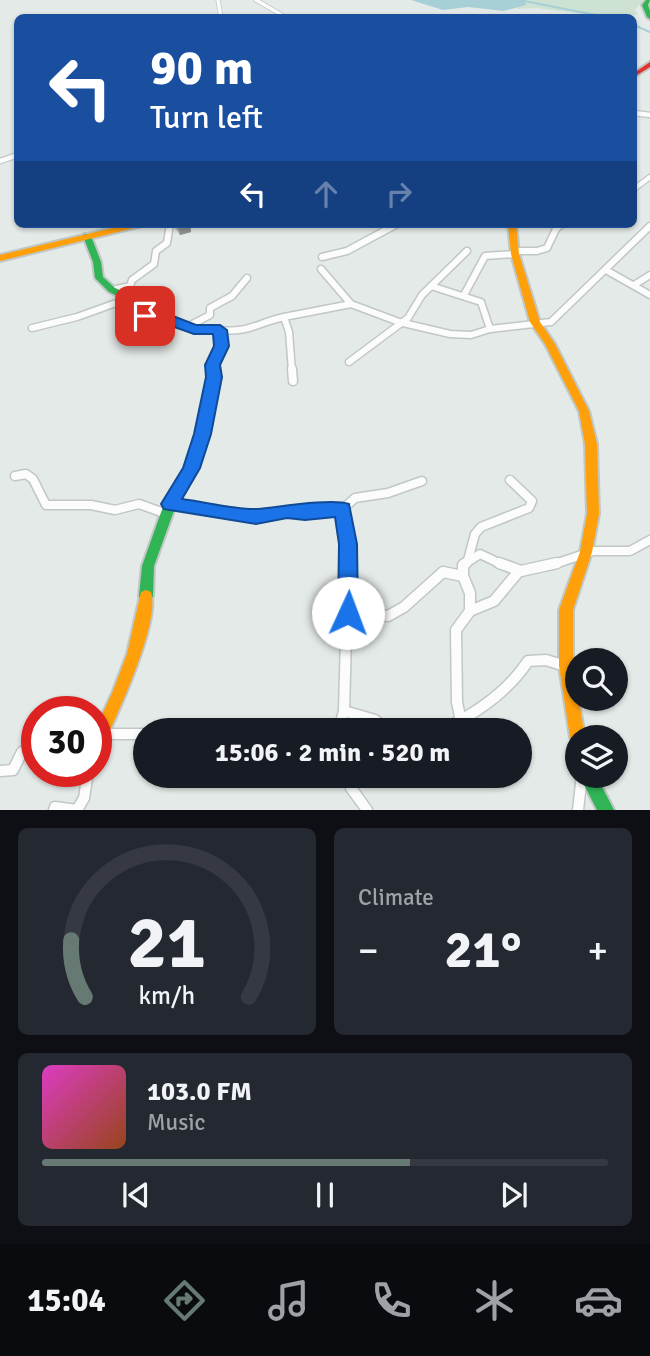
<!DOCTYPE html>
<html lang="en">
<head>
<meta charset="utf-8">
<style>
  :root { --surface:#171b24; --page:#242831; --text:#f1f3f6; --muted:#9ea1a6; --line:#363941; --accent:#677973 }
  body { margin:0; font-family:Signika,sans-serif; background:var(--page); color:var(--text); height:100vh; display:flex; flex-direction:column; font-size:26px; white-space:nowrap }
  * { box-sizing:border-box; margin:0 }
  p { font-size:23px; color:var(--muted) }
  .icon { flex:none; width:38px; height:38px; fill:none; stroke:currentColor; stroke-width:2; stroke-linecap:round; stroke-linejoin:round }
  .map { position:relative; height:810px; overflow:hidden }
  .panel { display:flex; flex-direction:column; gap:18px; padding:18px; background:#0d0f14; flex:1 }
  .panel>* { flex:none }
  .guide { position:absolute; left:14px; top:14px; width:623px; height:214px; border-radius:10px; box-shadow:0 2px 5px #0004; background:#1a4fa0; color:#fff; overflow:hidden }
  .tools { position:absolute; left:565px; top:648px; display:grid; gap:14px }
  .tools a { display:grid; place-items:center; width:63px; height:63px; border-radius:50%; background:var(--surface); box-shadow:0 2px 5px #0004; font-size:35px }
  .speed { position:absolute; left:21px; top:696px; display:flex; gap:14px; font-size:35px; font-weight:700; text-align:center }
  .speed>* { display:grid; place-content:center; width:91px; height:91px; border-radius:50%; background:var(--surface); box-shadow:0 2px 5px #0004; line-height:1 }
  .speed .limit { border:10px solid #d22; background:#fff; color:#111 }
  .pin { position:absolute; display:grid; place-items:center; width:60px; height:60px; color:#fff; margin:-30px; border-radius:14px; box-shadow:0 4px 10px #0006 }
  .me { position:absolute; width:77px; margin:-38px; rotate:2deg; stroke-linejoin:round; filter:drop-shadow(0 0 5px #0008) }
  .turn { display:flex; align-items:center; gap:24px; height:147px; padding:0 21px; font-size:32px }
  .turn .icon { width:91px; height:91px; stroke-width:2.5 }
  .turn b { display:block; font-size:49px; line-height:60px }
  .lanes { display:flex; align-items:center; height:66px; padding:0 21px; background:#0003; justify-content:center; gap:35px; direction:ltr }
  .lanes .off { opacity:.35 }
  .big { font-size:52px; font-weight:700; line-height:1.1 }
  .panel .card { flex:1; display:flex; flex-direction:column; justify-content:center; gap:10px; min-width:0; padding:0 24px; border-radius:10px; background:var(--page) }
  .panel .dial { align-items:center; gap:0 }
  .dial svg { height:182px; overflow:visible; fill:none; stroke:var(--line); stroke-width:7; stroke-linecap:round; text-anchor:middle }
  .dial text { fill:var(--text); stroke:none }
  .song { display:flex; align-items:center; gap:21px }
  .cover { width:84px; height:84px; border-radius:10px; background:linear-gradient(135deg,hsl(310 70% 55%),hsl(20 70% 35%)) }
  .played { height:7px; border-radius:4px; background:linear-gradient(90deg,var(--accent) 65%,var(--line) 65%) }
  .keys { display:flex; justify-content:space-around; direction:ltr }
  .heat { display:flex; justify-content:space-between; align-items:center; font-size:38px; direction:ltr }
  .panel .tiles { flex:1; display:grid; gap:18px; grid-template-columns:1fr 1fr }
  .card:last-child { grid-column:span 2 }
  .trip { position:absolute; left:133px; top:718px; width:399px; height:70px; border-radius:35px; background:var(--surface); box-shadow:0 2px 5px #0004; font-weight:700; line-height:70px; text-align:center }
  .dock { display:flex; height:112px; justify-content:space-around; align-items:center; background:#090b0e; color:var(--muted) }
  .dock .icon { width:49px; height:49px }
  .dock .selected { color:var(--accent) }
  .dock b { font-size:32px; color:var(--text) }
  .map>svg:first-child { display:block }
  .green { fill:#cee2d4 }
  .water { fill:#a7cfd6 }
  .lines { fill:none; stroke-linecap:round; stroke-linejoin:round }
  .stream { stroke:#a7cfd6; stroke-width:2 }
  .street-far4-casing { stroke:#c1c7c4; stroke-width:5 }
  .street-far3-casing { stroke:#c1c7c4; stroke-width:7 }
  .street-far2-casing { stroke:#c1c7c4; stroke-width:9 }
  .street-far1-casing { stroke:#c1c7c4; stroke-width:11 }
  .street-casing { stroke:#c1c7c4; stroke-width:13 }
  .fast-casing { stroke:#c0c7c4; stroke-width:4 }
  .slow-casing { stroke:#c0c7c4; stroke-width:4 }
  .jam-casing { stroke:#c0c7c4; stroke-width:4 }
  .street-far4 { stroke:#fbfcfb; stroke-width:3.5 }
  .street-far3 { stroke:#fbfcfb; stroke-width:4.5 }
  .street-far2 { stroke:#fbfcfb; stroke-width:6 }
  .street-far1 { stroke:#fbfcfb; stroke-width:8 }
  .street { stroke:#fbfcfb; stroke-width:10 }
  .fast { fill:#30b455; fill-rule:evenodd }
  .slow { fill:#ff9f0a; fill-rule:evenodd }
  .jam { fill:#e5322d; fill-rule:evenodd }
  .wall { fill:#b2b5b5 }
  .shaded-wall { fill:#919493 }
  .route { fill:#1a73e8; stroke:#114b97; stroke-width:2 }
</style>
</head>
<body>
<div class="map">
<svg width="650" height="810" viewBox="0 0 650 810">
  <rect width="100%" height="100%" fill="#e4eae7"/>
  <polygon class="green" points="527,0 643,0 635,10 638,15 609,17 535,8 516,9"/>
  <polygon class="water" points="411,0 527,0 525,1 526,5 504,11 468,7 443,10"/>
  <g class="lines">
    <g class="stream">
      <polyline points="524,1 601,16 600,18"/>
      <polyline points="634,25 650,32"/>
    </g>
    <g class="street-far4-casing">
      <g id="street-far4">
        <polyline points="218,0 221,18"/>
        <polyline points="256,0 287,18"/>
      </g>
    </g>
    <g class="street-far3-casing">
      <g id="street-far3">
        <polyline points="634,113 650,115"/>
        <polyline points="0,161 18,155"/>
        <polyline points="634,189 650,177"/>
      </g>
    </g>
    <g class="street-far2-casing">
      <g id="street-far2">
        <polyline points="515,251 537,251 547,248 556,229 562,224"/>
        <polyline points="322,257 347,251 397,224"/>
        <polyline points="321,269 351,304"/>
        <polyline points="606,270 650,295"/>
        <polyline points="634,285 650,275"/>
        <polyline points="431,286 481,302 490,329"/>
        <polyline points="112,290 130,286 132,280 154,264 156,251 167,243 170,224"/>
        <polyline points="464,295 485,256 515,254"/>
        <polyline points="187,327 210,315 210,308 232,296 247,278"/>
        <polyline points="32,328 77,317 130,298"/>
        <path d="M220 330C249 333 257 323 284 317"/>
        <polyline points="349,362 408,318 422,295 467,251"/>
        <polyline points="292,371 289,332 284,317 351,304 399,322 450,334 471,335 490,329 551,322 650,226"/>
      </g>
    </g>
    <g class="street-far1-casing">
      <g id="street-far1">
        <polyline points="292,369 293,381"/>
        <polyline points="15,476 26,474 33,479 46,505 91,505 115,510 139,504 167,514"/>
        <polyline points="170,504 256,516 287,511 305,513 343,509"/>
        <polyline points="468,560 475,534 481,527 529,508 532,501 510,480"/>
        <polyline points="348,565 343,509 355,498 388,493 422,481"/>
        <polyline points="463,565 480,554 503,565"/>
        <polyline points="552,565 593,551 630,551 650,540"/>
      </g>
    </g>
    <g class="street-casing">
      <g id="street">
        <polyline points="499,563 521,571 557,563"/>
        <polyline points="463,576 470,593 470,611"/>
        <polyline points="348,613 388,616 404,607 443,572 463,576 463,565 466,563"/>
        <polyline points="344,711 375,720 387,730"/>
        <polyline points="461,722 457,702 456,630 470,611 494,601 519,571"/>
        <polyline points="339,730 344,711 348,563"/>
        <path d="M442 730C475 714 508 692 528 661L546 660 565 666"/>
        <polyline points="102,734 145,734"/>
        <polyline points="0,771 13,770 22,752 37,744"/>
        <polyline points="348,775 351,788 367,810"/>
        <polyline points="54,810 55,807 77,810 84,798 88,772"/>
        <polyline points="578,810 582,775"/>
      </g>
    </g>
    <g class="fast-casing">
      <g id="fast">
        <polygon points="646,0 650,0 648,5 650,11 650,19 647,17 642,5"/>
        <polygon points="84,234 87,234 91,236 101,262 103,277 115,288 133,296 142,310 154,316 171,317 195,327 220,327 225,330 226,346 217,365 219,377 208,434 197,468 176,505 154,566 153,596 151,600 146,602 141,600 139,596 142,566 164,504 186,467 198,434 209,377 207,365 216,346 215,333 194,333 167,322 153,322 135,314 126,300 109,292 95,278 93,262 83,236"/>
        <polygon points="579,775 596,775 614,810 597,810"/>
      </g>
    </g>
    <g class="slow-casing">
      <g id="slow">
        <polygon points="129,224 143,224 142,226 0,261 0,255"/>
        <polygon points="508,224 516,224 519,254 540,322 555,344 589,411 597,444 599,514 592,552 573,610 573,666 585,737 578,737 578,744 573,742 570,737 559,666 559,610 580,552 587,514 585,444 579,411 545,344 530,322 511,254"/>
        <path d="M146 590 151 592C161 622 115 720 101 750L96 752V728L113 691 127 654 141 592Z"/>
      </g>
    </g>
    <g class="jam-casing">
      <polygon id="jam" points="650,62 650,67 634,77 634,73"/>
    </g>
    <use href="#street-far4" class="street-far4"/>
    <use href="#street-far3" class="street-far3"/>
    <use href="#street-far2" class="street-far2"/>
    <use href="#street-far1" class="street-far1"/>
    <use href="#street" class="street"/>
    <use href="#fast" class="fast"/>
    <use href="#slow" class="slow"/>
    <use href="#jam" class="jam"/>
  </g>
  <polygon class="wall" points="175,224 190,224 191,232 180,235 175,228"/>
  <polygon class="shaded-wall" points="178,224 190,224 191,232 180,235"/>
  <path class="route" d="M145 312 173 316 196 325H220L227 330 229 346 220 365 222 377 211 434 200 468 182 499C206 502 234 510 258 509 279 507 332 498 349 504L357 544 358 613 355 619 348 622 341 619 338 613 339 544 335 517 305 520 287 518 256 524 164 509 161 504 183 468 194 434 206 377 205 365 214 346 213 334H194L166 324 148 322 138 316Z"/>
</svg>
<div class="tools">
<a><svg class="icon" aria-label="search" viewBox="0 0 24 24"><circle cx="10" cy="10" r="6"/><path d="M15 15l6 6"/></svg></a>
<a><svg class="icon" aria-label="layers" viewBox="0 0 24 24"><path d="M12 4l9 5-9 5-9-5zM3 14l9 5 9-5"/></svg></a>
</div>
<div class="speed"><div class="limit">30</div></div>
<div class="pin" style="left:145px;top:316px;background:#d93025"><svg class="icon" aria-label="arrive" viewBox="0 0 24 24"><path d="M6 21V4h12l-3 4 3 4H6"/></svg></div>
<svg class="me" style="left:348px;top:613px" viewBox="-20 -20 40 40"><circle r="19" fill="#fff"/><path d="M0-13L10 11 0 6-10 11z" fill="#1a73e8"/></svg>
<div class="trip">15:06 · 2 min · 520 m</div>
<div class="guide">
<div class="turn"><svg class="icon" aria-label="left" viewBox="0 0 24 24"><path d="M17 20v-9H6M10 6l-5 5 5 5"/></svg><div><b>90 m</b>Turn left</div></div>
<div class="lanes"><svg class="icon" aria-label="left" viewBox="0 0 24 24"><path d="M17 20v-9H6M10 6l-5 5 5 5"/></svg><svg class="icon off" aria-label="ahead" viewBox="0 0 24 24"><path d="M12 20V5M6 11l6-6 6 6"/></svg><svg class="icon off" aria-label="right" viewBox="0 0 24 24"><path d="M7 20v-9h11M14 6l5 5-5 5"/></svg></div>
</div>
</div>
<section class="panel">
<div class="tiles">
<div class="card dial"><svg viewBox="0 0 100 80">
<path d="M14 69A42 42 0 1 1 86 69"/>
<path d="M14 69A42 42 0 0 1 8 44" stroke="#677973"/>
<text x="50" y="56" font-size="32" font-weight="700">21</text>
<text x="50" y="72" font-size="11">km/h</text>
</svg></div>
<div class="card"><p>Climate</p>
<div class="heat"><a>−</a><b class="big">21°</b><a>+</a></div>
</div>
<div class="card">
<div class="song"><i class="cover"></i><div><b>103.0 FM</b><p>Music</p></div></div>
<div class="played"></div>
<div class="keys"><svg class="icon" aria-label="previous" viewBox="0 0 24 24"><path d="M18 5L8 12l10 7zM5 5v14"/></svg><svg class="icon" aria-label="pause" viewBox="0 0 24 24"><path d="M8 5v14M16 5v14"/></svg><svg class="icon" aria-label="next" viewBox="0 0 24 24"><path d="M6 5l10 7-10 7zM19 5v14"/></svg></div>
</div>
</div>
</section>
<nav class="dock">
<b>15:04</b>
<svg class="icon selected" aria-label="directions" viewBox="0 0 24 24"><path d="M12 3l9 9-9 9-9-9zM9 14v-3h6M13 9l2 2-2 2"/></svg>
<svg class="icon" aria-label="music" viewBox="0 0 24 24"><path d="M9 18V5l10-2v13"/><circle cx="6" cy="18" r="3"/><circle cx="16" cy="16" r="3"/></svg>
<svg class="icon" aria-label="phone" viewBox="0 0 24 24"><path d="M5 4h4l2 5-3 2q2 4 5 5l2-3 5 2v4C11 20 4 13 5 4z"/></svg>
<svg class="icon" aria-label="climate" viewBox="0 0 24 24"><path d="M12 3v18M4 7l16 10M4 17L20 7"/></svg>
<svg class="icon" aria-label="car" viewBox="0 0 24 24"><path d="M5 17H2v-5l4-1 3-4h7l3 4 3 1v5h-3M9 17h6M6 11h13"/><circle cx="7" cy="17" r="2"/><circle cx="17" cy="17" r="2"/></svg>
</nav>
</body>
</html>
